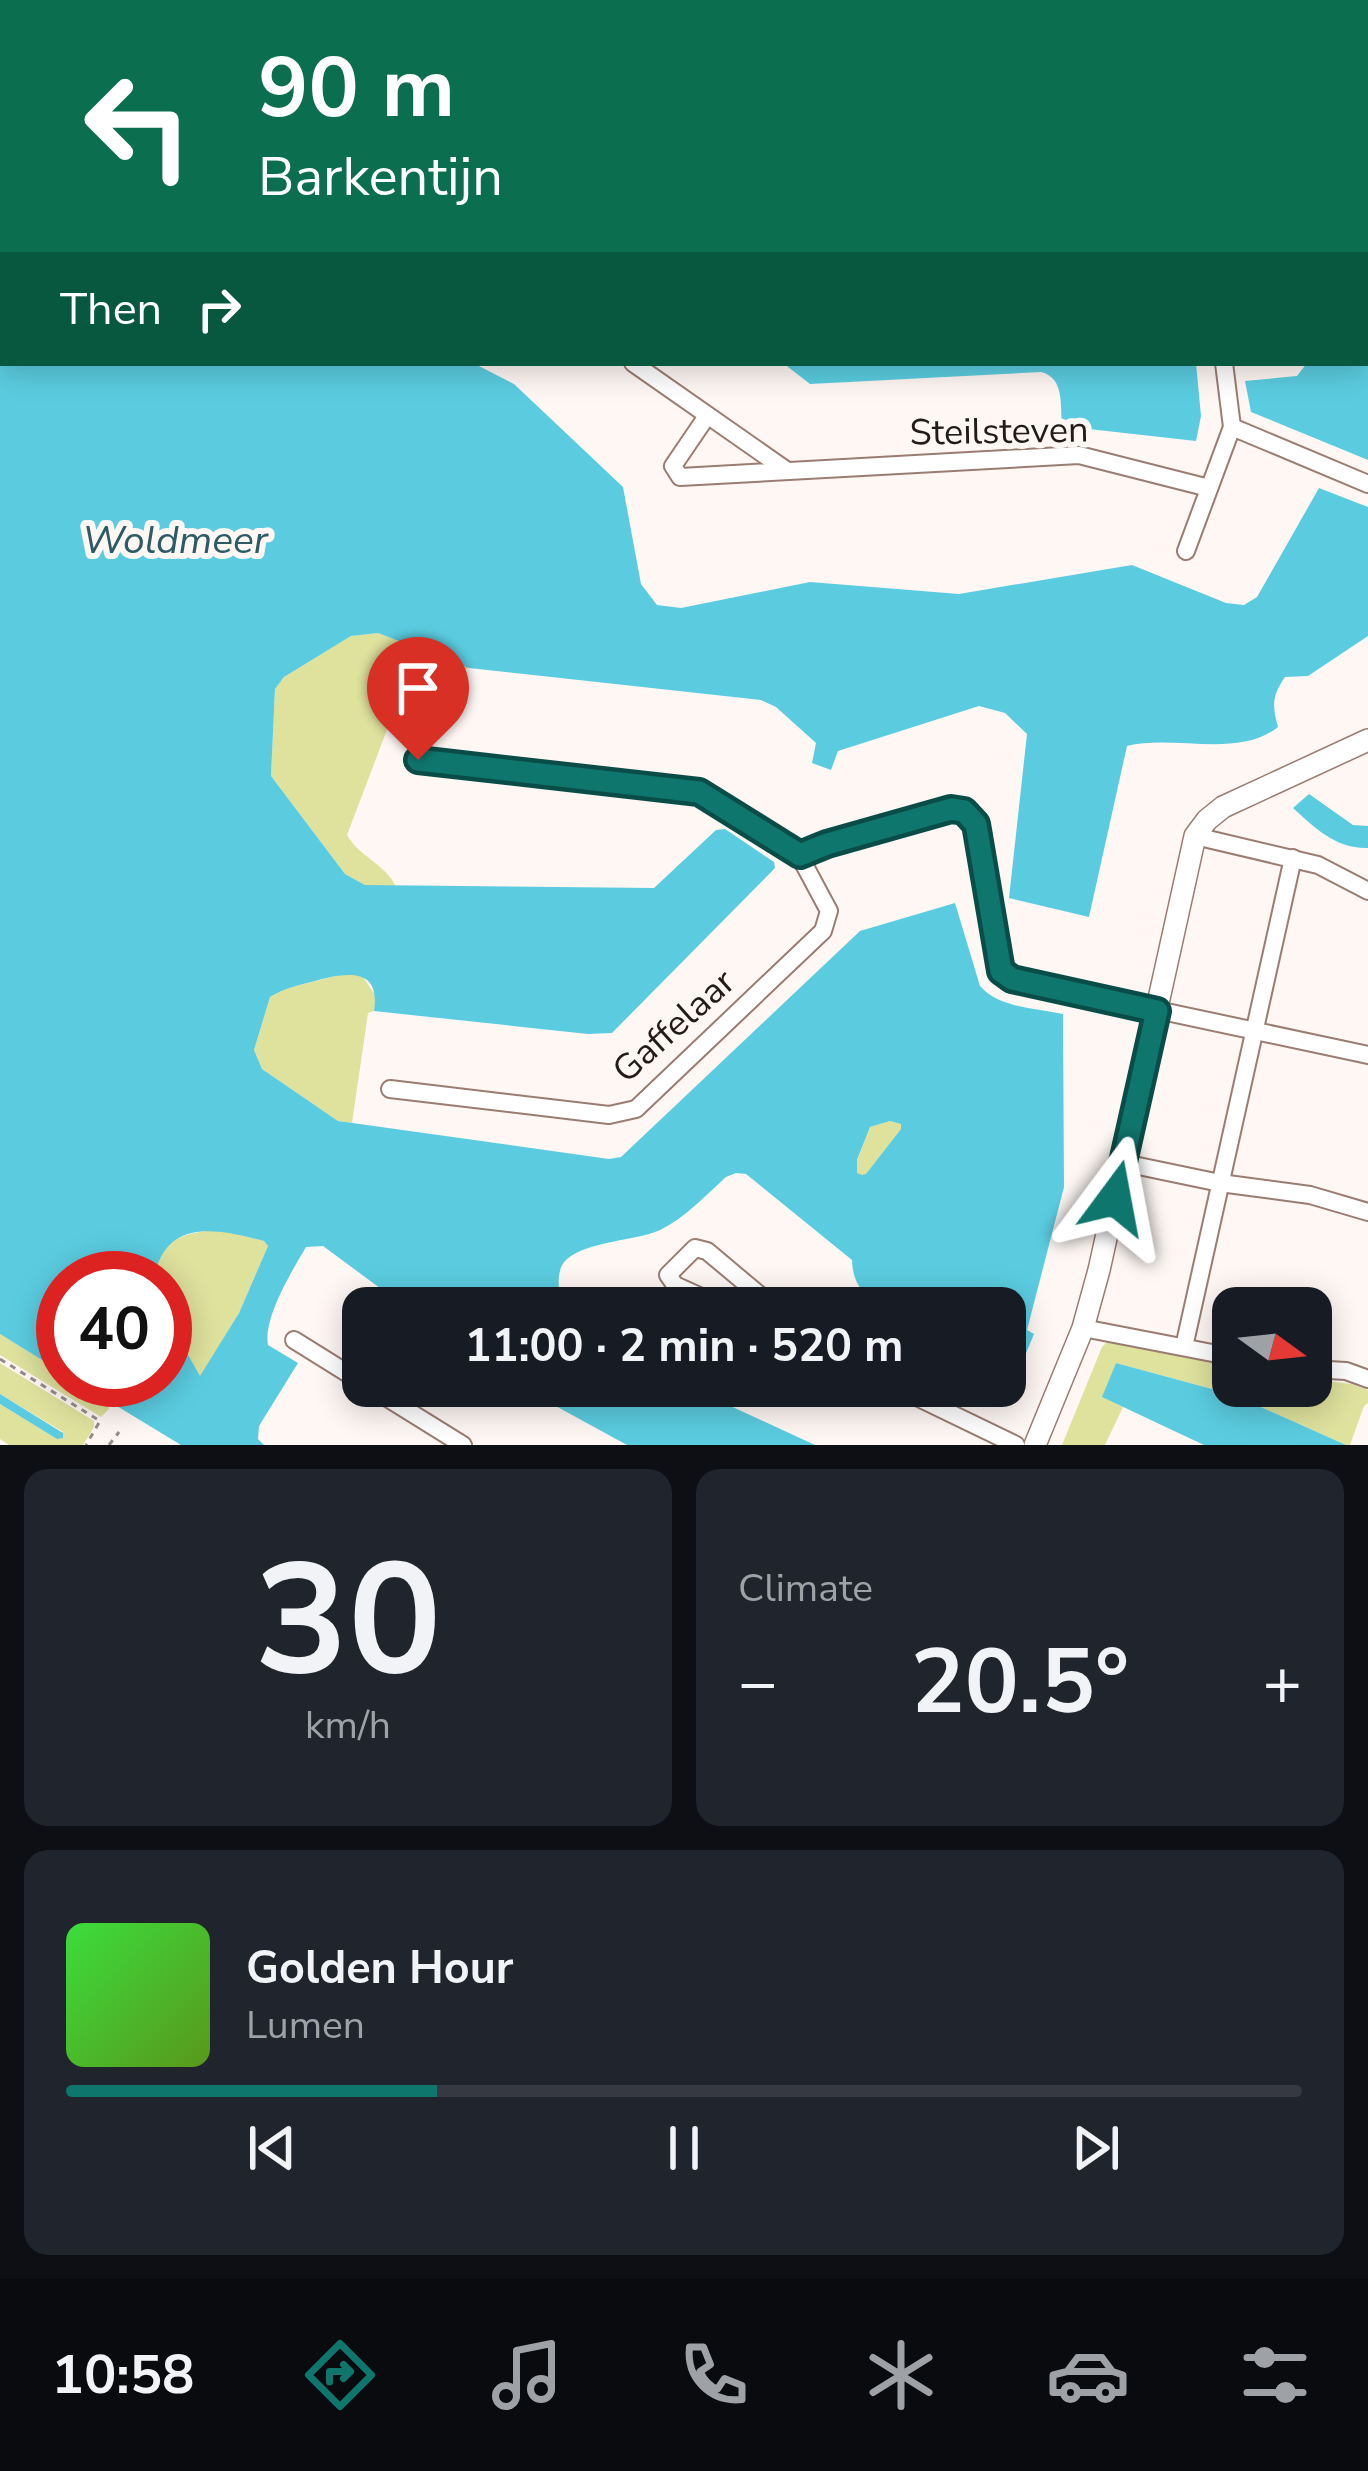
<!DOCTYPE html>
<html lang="en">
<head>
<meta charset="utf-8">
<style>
  :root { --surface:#171b24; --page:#20242c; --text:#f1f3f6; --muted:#9ea1a6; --line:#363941; --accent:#0f766e }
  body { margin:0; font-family:"Nunito Sans",sans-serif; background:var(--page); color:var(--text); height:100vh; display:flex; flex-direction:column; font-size:45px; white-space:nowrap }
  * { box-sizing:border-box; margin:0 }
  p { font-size:39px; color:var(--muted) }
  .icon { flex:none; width:66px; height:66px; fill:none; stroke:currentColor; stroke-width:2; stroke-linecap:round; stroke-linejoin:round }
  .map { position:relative; height:1445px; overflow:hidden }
  .panel { display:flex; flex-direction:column; gap:24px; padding:24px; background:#0d0f14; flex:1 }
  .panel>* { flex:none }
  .banner { position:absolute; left:0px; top:0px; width:1368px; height:366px; box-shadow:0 6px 30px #0003; background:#0b6e4f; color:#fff; overflow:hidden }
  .needle { width:78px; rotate:105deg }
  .buttons { position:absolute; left:1212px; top:1287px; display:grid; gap:24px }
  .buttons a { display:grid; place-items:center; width:120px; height:120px; border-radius:24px; background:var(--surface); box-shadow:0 6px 30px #0003; font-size:60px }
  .speed { position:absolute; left:36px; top:1251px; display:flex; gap:24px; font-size:60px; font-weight:700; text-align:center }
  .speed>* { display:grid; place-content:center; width:156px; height:156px; border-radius:50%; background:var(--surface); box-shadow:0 6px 30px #0003; line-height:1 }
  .speed .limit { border:18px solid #d22; background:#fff; color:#111 }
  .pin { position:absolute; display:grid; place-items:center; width:102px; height:102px; color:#fff; margin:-123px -51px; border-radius:50% 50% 50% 0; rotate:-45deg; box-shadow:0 0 12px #0007 }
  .pin .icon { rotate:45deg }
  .me { position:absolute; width:132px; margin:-66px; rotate:13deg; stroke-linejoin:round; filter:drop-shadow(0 0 9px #0008) }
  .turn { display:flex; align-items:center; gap:42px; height:252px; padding:0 60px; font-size:54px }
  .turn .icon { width:156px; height:156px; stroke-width:2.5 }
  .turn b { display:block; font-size:84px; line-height:102px }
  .then { display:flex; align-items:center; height:114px; padding:0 60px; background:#0003; gap:24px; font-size:45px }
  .big { font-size:90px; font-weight:700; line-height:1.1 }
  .panel .tile { flex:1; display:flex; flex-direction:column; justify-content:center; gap:18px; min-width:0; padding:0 42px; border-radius:24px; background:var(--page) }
  .panel .dial { align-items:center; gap:0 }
  .dial b { font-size:156px; line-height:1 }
  .song { display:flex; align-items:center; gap:36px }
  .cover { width:144px; height:144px; border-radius:18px; background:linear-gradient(135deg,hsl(120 70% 55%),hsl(90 70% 35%)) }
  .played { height:12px; border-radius:6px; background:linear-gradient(90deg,var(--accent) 30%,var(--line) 30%) }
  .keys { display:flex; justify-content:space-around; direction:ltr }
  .heat { display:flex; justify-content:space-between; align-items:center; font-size:66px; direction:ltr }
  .panel .tiles { flex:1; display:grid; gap:24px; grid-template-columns:1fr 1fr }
  .tile:last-child { grid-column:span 2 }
  .trip { position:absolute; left:342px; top:1287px; width:684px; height:120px; border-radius:24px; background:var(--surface); box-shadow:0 6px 30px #0003; font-weight:700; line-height:120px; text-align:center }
  .tab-bar { display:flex; height:192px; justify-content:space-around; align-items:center; background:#090b0e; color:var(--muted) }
  .tab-bar .icon { width:84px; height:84px }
  .tab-bar .active { color:var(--accent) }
  .tab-bar b { font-size:54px; color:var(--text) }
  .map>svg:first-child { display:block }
  .green { fill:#dee29d }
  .water { fill:#5bcce0; fill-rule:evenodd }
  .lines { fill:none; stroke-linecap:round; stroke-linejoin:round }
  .minor-casing { stroke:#9b7c70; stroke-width:20 }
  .tertiary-casing { stroke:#9b7c70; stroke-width:24 }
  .path { stroke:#968d89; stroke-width:3; stroke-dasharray:6 6; stroke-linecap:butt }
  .minor { stroke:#fff; stroke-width:16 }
  .tertiary { stroke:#fff; stroke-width:21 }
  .route-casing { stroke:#0a4d48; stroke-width:30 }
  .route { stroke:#0f766e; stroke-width:21 }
  .labels { text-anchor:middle; stroke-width:12; stroke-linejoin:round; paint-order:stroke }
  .street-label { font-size:36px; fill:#261a15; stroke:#fef7f4 }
  .water-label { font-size:39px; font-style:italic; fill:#2b5b64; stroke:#fef7f4 }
</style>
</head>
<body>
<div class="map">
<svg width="1368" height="1445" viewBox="0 0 1368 1445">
  <rect width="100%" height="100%" fill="#fef7f4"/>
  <g class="green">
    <path d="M378 633 469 668 444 674 423 670 407 677 347 835C359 857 386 864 396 887L365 885 345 874 271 776 275 689 284 677 351 636Z"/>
    <polygon points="348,973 363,977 376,996 374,1011 368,1013 352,1123 338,1121 262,1069 254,1050 270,997 284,989"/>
    <polygon points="890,1121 902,1124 901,1129 866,1175 862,1176 857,1173 857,1161 870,1127"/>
    <path d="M220 1230 264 1241 268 1246 239 1313 200 1377 165 1314V1278H154V1275C156 1267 157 1260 161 1253 173 1234 200 1231 220 1230Z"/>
    <polygon points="0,1334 63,1373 63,1380 74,1380 108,1401 109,1409 101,1417 0,1355"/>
    <polygon points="1109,1340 1233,1366 1233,1386 1311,1386 1311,1379 1351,1384 1368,1390 1368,1403 1364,1406 1350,1445 1346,1445 1234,1395 1116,1363 1103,1397 1123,1407 1105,1445 1062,1445 1102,1347"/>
    <polygon points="0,1363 94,1421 94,1427 83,1445 9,1445 0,1439 0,1404 57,1439 63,1432 0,1394"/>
  </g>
  <g class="water">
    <path d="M0 0H755L760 3H3V363H473L514 384 623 487 641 584 657 605 681 608 810 582 959 594 1132 565 1226 603 1244 605 1257 597 1319 488 1368 507V636L1308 676 1285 677C1272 696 1272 705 1278 727 1238 759 1173 734 1127 746L1089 917 1009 898 1027 734 1005 713 979 706 838 751 831 770 812 763 816 743 776 707 761 700 469 668 378 633 351 636 284 677 275 689 271 776 345 874 365 885 654 888 716 830 725 829 774 862 775 868 612 1033 588 1034 374 1011C381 966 345 973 315 981 299 985 284 988 270 997L254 1050 262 1069 338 1121 609 1159 621 1157 860 931 955 903 980 986C999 1008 1036 1008 1063 1014L1064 1187 1027 1330 1034 1334 1019 1370 1005 1364V1308H883C863 1294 853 1285 852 1260L746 1174 736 1173 726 1177C706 1195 685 1218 660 1230 636 1242 567 1241 560 1271 557 1281 560 1296 560 1308H407L323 1246 306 1247C292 1271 263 1318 268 1345L298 1363 259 1426 258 1439 264 1445H181L74 1380H165V1314L200 1376 239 1313 268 1246 264 1241C218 1229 166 1217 154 1278H63V1373L0 1334ZM890 1121 901 1124V1129L866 1174 862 1175 857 1173V1160L870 1127Z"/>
    <polygon points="976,0 1368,0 1368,131 1365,132 1365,3 978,3"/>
    <polygon points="1365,202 1368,228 1368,460 1251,412 1245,381 1297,376 1307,363 1365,363"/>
    <path d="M783 363H1196L1201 416 1196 441 1062 426C1060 405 1065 378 1041 372L810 384Z"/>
    <path d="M1309 794 1353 825 1368 826V848C1336 849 1315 828 1293 808Z"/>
    <polygon points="1116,1363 1234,1395 1346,1445 1204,1445 1102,1397"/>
    <polygon points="519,1386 687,1386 815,1445 627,1445"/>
    <polygon points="0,1394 63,1433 63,1438 57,1439 0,1404"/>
  </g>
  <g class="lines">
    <g class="minor-casing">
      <g id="minor">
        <polyline points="868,0 869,3"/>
        <polyline points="633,363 786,470"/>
        <polyline points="707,416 673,466 680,477 1079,455 1209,488"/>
        <polyline points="1232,427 1368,484"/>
        <polyline points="1186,551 1232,427 1224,363"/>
        <polyline points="418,760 699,792 799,855 827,844 951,809 964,811 976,824 1002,971 1012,979 1368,1055"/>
        <polyline points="1195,836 1318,865 1368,891"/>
        <polyline points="390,1089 609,1115 636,1109 823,931 829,911 799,855"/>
        <polyline points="1124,1163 1220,1183 1310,1195 1368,1212"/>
        <polyline points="726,1308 675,1285 668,1275 695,1248 707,1251 775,1308"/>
        <polyline points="1083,1328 1233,1357"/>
        <polyline points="294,1340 363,1383"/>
        <polyline points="1184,1347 1293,858"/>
        <polyline points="1311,1369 1346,1371 1368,1379"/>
        <polyline points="368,1386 463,1445"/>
        <polyline points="894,1386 1016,1445"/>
      </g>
    </g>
    <g class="tertiary-casing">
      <polyline id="tertiary" points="1035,1445 1083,1328 1099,1270 1195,836 1207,820 1223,807 1368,740"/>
    </g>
    <g class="path">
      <polyline points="0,1359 100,1421 86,1445"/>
      <polyline points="109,1445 119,1432"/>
    </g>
    <use href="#minor" class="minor"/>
    <use href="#tertiary" class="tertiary"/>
  </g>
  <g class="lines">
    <g class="route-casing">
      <polyline id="route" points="418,760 699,792 800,855 827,844 951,809 964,811 976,824 1001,971 1012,979 1157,1011 1115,1198"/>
    </g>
    <use href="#route" class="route"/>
  </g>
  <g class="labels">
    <g class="street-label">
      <text transform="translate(999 430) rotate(-1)" y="13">Steilsteven</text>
      <text transform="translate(673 1025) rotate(-42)" y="13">Gaffelaar</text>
    </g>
    <g class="water-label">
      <text x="175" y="553">Woldmeer</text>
    </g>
  </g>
</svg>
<div class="buttons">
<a><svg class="needle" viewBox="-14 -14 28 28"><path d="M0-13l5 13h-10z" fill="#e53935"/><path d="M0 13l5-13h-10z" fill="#9ea1a6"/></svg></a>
</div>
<div class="speed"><div class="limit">40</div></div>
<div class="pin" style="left:418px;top:760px;background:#d93025"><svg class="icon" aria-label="arrive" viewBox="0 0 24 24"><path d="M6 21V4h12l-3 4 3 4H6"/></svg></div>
<svg class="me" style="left:1115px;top:1198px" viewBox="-20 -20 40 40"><path d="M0-17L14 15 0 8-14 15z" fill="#0f766e" stroke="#fff" stroke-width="4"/></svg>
<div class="trip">11:00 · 2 min · 520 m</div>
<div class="banner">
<div class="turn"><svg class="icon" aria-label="left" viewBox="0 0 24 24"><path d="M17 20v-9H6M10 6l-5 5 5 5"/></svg><div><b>90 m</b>Barkentijn</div></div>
<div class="then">Then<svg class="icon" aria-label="right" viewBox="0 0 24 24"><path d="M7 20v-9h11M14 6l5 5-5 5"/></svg></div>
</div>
</div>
<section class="panel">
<div class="tiles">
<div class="tile dial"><b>30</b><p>km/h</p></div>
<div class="tile"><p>Climate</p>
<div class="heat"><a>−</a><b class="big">20.5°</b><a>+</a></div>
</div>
<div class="tile">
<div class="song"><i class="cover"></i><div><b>Golden Hour</b><p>Lumen</p></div></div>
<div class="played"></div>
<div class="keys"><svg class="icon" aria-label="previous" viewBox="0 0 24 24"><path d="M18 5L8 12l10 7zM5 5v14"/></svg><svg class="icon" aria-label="pause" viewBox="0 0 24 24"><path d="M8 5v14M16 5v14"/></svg><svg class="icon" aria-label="next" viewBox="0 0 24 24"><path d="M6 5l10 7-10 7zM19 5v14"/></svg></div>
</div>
</div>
</section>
<nav class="tab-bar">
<b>10:58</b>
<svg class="icon active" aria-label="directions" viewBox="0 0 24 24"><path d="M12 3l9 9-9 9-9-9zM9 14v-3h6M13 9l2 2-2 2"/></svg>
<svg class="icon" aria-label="music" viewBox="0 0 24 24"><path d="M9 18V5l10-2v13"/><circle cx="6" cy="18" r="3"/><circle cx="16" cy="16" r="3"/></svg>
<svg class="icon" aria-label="phone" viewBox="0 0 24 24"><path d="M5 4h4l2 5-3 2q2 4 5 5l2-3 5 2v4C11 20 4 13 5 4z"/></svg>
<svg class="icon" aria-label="climate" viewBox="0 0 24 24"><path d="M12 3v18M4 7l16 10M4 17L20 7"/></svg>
<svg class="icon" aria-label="car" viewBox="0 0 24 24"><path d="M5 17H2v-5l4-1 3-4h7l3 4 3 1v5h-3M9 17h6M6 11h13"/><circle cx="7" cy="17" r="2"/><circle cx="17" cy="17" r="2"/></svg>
<svg class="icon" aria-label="filters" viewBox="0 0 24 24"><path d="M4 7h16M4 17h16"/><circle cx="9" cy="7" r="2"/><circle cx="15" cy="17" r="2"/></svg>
</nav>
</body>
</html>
